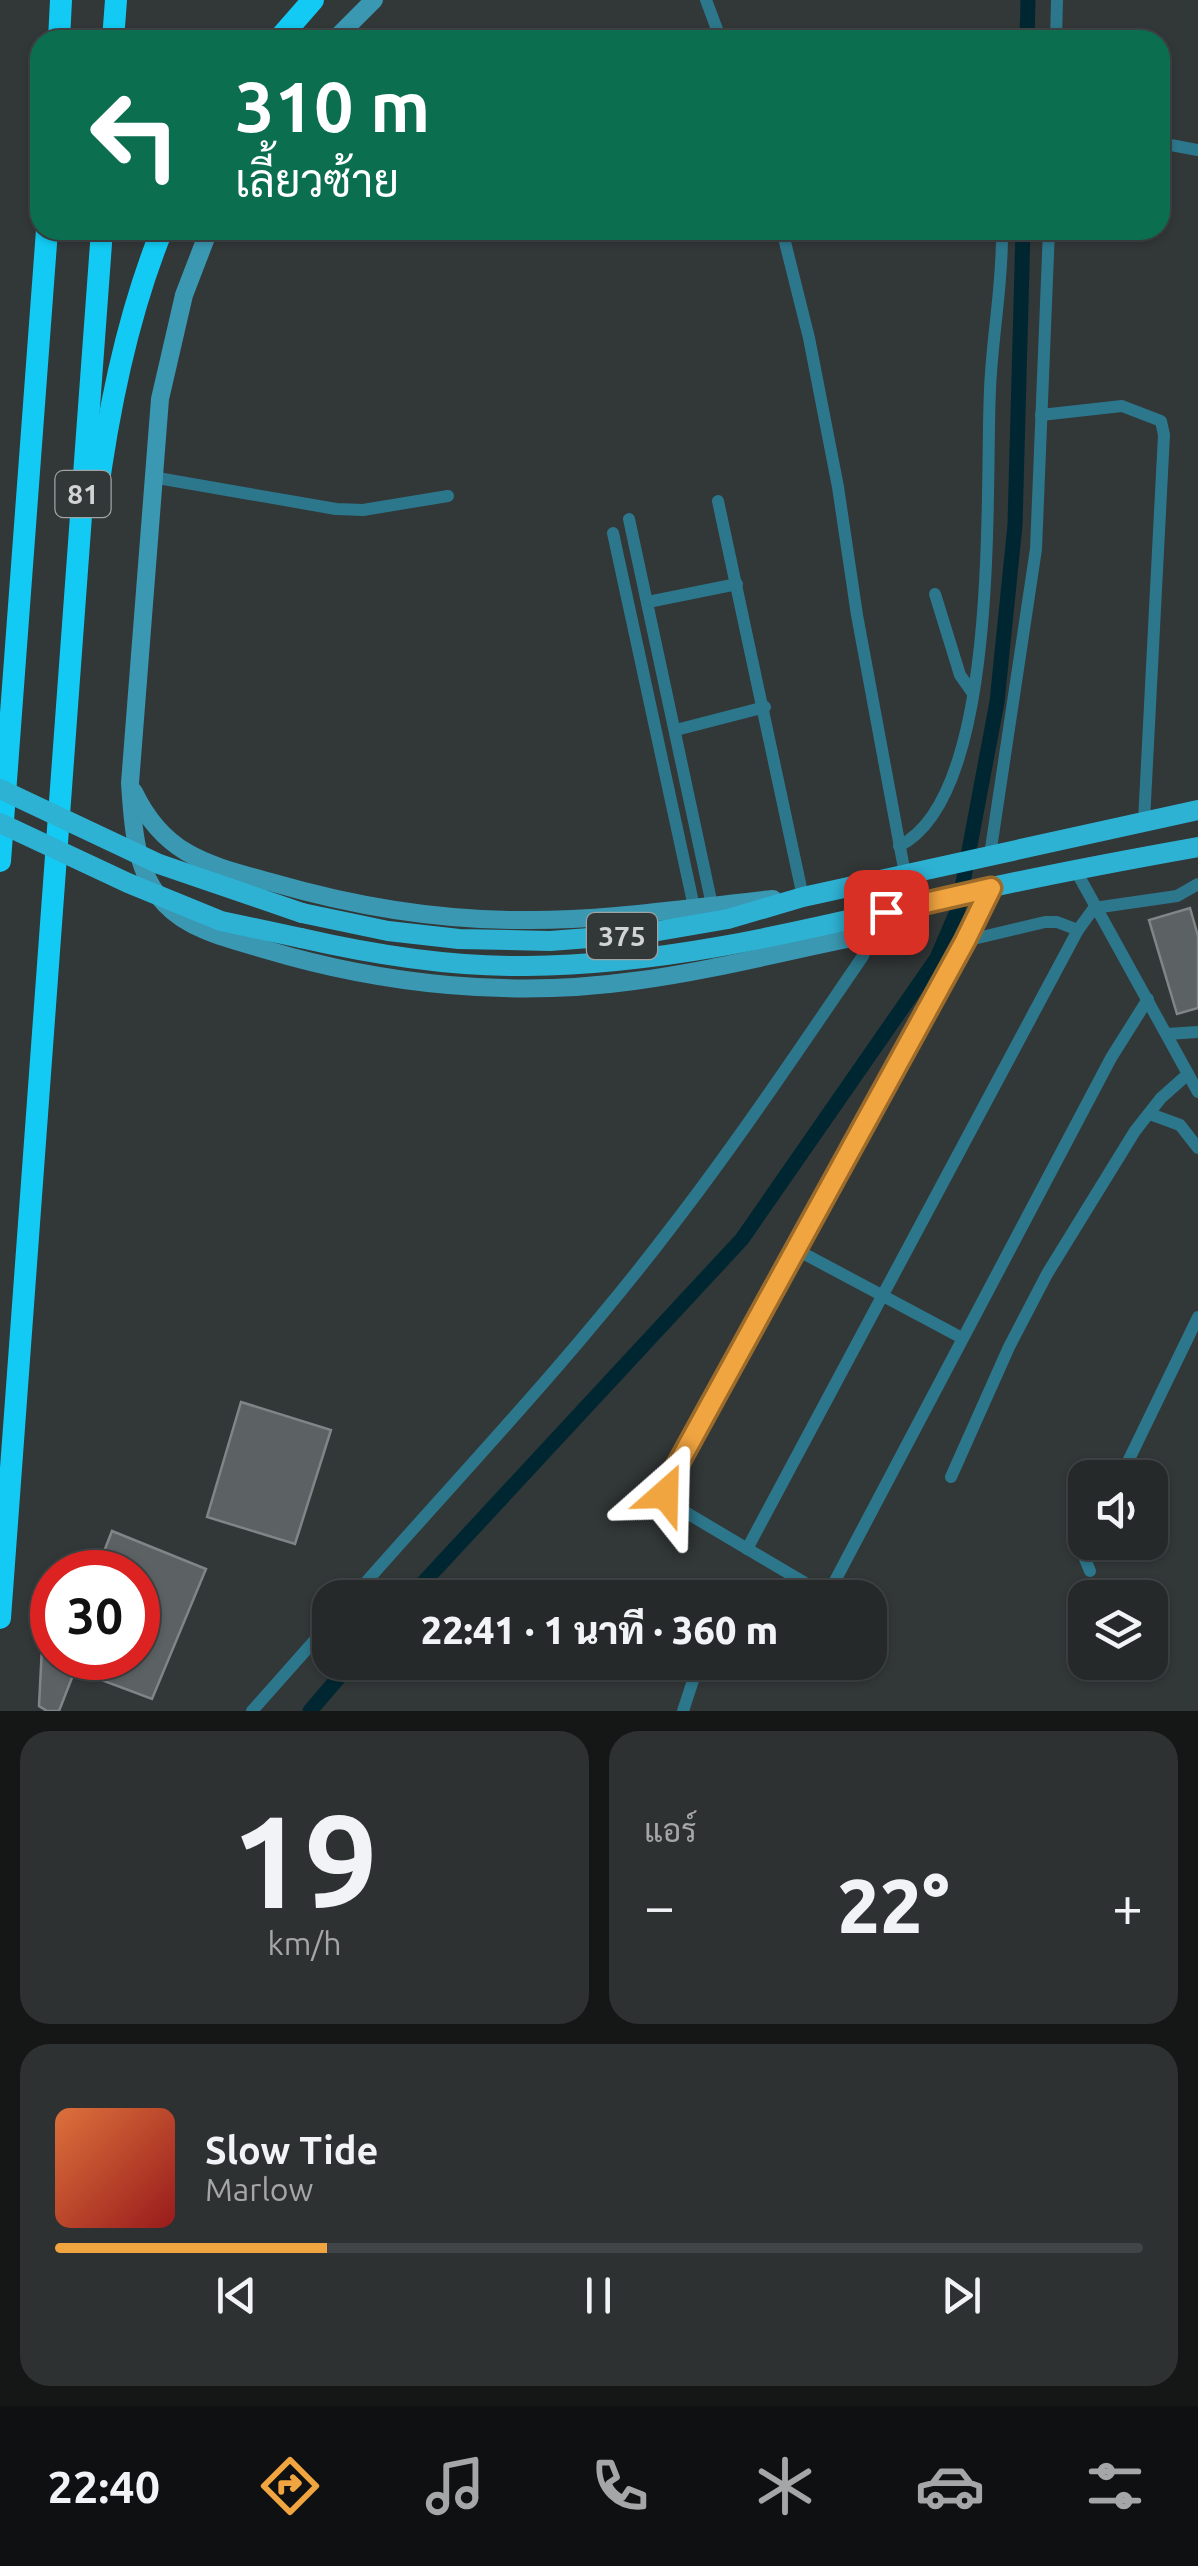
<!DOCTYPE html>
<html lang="th">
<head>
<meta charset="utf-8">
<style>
  :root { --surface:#26292a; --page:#2e3132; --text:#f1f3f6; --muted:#a4a6a8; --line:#424547; --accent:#f1a540 }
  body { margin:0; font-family:Ubuntu,Sarabun,sans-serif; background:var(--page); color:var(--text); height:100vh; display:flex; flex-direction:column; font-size:38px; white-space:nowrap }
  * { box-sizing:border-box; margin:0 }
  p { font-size:32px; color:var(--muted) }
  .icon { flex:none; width:55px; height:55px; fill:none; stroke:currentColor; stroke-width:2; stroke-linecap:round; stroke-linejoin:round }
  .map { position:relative; height:1711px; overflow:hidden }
  .panel { display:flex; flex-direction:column; gap:20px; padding:20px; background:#151717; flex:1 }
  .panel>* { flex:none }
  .hud { position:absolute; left:30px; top:30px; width:1140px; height:210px; border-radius:30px; box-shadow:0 2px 8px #0004,0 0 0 2px var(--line); background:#0b6e4f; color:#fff; overflow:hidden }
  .tools { position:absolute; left:1068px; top:1460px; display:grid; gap:20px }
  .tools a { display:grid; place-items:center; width:100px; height:100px; border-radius:20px; background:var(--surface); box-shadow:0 2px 8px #0004,0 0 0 2px var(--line); font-size:50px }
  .speed { position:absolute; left:30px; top:1550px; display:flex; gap:20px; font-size:50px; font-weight:700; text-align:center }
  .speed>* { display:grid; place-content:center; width:130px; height:130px; border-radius:50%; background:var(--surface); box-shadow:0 2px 8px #0004,0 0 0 2px var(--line); line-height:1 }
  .speed .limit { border:15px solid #d22; background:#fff; color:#111 }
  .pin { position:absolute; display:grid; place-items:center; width:85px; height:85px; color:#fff; margin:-42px; border-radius:20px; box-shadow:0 5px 15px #0006 }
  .me { position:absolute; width:110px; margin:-55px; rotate:25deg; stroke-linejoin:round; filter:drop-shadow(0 0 8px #0008) }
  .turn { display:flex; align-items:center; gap:35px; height:210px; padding:0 40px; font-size:45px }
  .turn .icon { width:130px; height:130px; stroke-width:2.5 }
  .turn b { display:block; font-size:70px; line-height:85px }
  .big { font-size:75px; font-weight:800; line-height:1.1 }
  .panel .card { flex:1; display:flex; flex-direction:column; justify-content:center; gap:15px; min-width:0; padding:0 35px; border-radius:30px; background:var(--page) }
  .panel .dial { align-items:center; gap:0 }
  .dial b { font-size:130px; line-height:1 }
  .song { display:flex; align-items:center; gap:30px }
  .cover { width:120px; height:120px; border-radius:15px; background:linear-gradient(135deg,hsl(20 70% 55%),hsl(0 70% 35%)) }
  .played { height:10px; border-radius:5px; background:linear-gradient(90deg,var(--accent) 25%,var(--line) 25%) }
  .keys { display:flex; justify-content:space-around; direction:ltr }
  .heat { display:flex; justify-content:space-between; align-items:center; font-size:55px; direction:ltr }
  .panel .tiles { flex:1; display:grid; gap:20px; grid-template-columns:1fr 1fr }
  .card:last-child { grid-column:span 2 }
  .trip { position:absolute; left:312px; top:1580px; width:575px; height:100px; border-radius:30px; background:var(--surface); box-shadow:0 2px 8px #0004,0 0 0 2px var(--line); font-weight:800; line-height:100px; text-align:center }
  .tabs { display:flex; height:160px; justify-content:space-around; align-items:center; background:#0f1011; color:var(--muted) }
  .tabs .icon { width:70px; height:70px }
  .tabs .on { color:var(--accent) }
  .tabs b { font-size:45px; color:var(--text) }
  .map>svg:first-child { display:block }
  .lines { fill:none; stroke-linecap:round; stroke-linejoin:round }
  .canal { stroke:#002731; stroke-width:15 }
  .building { fill:#5c6163; stroke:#808587; stroke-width:2.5 }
  .street { stroke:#2d778c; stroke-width:12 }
  .secondary { stroke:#3a98b2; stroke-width:18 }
  .primary { stroke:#2eb2d4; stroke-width:20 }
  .highway { stroke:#12caf3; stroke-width:22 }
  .primary-bridge { stroke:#2eb2d4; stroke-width:20 }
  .route-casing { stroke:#9d6b2a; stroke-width:25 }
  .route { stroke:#f1a540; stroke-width:18 }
  .labels { text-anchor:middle; stroke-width:10; stroke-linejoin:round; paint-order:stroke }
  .shield { fill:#323738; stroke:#a1a4a5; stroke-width:2.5 }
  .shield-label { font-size:28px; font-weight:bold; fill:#d1d3d4 }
</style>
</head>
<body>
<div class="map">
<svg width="1198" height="1711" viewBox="0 0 1198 1711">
  <rect width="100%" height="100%" fill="#323738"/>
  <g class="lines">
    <g class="canal">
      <polyline points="1027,40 1028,0"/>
      <polyline points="409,1598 742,1239 937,958 958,909 997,702 1015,525 1023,230"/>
      <polyline points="310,1711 352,1662"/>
    </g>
  </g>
  <g class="building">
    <polygon points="1190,908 1198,936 1198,1008 1177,1014 1149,920"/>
    <polygon points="241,1402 331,1430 295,1544 207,1517"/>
    <polygon points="112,1531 206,1569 152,1699 75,1670 59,1711 47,1711 39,1706 43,1627 52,1627 52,1658 138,1658 138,1572 96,1572"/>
  </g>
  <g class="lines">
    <g class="street">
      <polyline points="706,0 721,40"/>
      <polyline points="1056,40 1057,0"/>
      <polyline points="1160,143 1198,150"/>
      <polyline points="782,230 809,338 838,487 857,615 905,874"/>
      <polyline points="1041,415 1122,406 1161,421 1164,435 1144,821"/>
      <polyline points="152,477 336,509 363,510 448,496"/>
      <polyline points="718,501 803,897"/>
      <polyline points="629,519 712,905"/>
      <polyline points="613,533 694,907"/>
      <polyline points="935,594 960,675 972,692"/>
      <polyline points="648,602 737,584"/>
      <polyline points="676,730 765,707"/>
      <path d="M899 846C1001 796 985 491 990 390 992 336 1003 284 1002 230"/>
      <polyline points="990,855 1036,549 1049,230"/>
      <polyline points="1075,869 1198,1092"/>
      <polyline points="991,888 965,941 667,1484 665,1494 670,1503 827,1596 1111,1058 1148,999"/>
      <polyline points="965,941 1045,922 1057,922 1078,930"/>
      <polyline points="1167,1034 1198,1032"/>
      <polyline points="1150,1114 1180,1125 1198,1148"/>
      <polyline points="797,1250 962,1338"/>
      <polyline points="951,1477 1009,1347 1047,1274 1135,1131 1161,1098 1188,1074"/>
      <polyline points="1120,1478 1198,1317"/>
      <polyline points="1089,1542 1085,1559 1090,1571"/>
      <polyline points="747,1549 1078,930 1094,908 1177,896 1198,884"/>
      <path d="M352 1598C459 1476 572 1358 670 1229 738 1141 800 1048 863 956L872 934"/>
      <polyline points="252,1711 330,1623"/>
      <polyline points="683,1711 699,1662"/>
    </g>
    <g class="secondary">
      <polyline points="334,40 374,0"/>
      <path d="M209 230 184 295 160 399 130 783C133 825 134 871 165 904 190 931 233 940 267 950 384 985 512 998 634 981 712 971 794 949 872 934L886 912"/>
      <path d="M134 792C165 857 210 865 274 883 357 907 444 921 530 920 611 920 693 907 773 899"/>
    </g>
    <g class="primary">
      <polyline points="302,913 388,931 459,939 550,941 641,934 728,919 803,897 1198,810"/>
      <path d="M301 938C375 955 450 967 526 966 663 965 798 932 930 901 1019 880 1108 863 1198 847"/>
    </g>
    <g class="highway">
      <polyline points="59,40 61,0"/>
      <polyline points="113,40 116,0"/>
      <polyline points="278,40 313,0"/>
      <path d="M96 503C108 411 127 316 162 230"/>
      <polyline points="0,861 47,230"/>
      <polyline points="0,1618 102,230"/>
    </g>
    <g class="primary-bridge">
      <polyline points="0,789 159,864 302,913"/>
      <polyline points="0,823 128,883 221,921 301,938"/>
    </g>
  </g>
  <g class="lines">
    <g class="route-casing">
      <polyline id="route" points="665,1494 667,1484 965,941 991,888 886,912"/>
    </g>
    <use href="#route" class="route"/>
  </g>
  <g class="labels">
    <g class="shield">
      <rect x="55.5" y="471" width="55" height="46" rx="8"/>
      <rect x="587" y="913" width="70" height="46" rx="8"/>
    </g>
    <g class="shield-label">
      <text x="83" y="504">81</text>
      <text x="622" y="946">375</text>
    </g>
  </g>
</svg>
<div class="tools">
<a><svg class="icon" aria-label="sound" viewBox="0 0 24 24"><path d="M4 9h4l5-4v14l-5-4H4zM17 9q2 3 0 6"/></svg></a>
<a><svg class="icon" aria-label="layers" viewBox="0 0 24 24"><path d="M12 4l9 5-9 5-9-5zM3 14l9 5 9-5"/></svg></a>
</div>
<div class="speed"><div class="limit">30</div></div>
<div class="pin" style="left:886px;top:912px;background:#d93025"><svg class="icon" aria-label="arrive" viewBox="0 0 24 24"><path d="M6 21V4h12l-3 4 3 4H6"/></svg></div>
<svg class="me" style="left:665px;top:1494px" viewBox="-20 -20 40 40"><path d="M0-17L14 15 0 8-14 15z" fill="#f1a540" stroke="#fff" stroke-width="4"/></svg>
<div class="trip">22:41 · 1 นาที · 360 m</div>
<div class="hud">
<div class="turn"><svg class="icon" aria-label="left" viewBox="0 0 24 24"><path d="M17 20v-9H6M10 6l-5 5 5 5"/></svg><div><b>310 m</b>เลี้ยวซ้าย</div></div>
</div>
</div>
<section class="panel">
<div class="tiles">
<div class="card dial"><b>19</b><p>km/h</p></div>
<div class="card"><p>แอร์</p>
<div class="heat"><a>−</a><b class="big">22°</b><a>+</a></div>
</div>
<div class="card">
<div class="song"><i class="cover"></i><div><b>Slow Tide</b><p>Marlow</p></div></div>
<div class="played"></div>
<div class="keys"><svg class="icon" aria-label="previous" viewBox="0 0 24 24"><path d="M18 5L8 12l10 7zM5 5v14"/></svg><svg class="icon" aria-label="pause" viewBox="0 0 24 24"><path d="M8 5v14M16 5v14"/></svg><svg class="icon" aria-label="next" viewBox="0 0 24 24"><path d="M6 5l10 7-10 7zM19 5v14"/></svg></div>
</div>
</div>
</section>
<nav class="tabs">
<b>22:40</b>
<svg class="icon on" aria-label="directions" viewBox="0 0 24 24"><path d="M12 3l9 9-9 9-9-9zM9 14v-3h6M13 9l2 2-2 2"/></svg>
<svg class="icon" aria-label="music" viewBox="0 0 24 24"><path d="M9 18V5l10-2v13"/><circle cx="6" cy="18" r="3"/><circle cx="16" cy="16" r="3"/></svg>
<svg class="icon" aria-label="phone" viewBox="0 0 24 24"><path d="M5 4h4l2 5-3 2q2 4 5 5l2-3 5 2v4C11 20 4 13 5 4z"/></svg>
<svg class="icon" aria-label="climate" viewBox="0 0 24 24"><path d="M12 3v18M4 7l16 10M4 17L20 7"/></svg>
<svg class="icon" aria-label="car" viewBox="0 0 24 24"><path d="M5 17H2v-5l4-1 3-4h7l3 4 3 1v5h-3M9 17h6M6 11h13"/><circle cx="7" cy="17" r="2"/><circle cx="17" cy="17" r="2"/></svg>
<svg class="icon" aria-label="filters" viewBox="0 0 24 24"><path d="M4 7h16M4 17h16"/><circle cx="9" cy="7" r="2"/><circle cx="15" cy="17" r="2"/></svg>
</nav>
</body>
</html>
